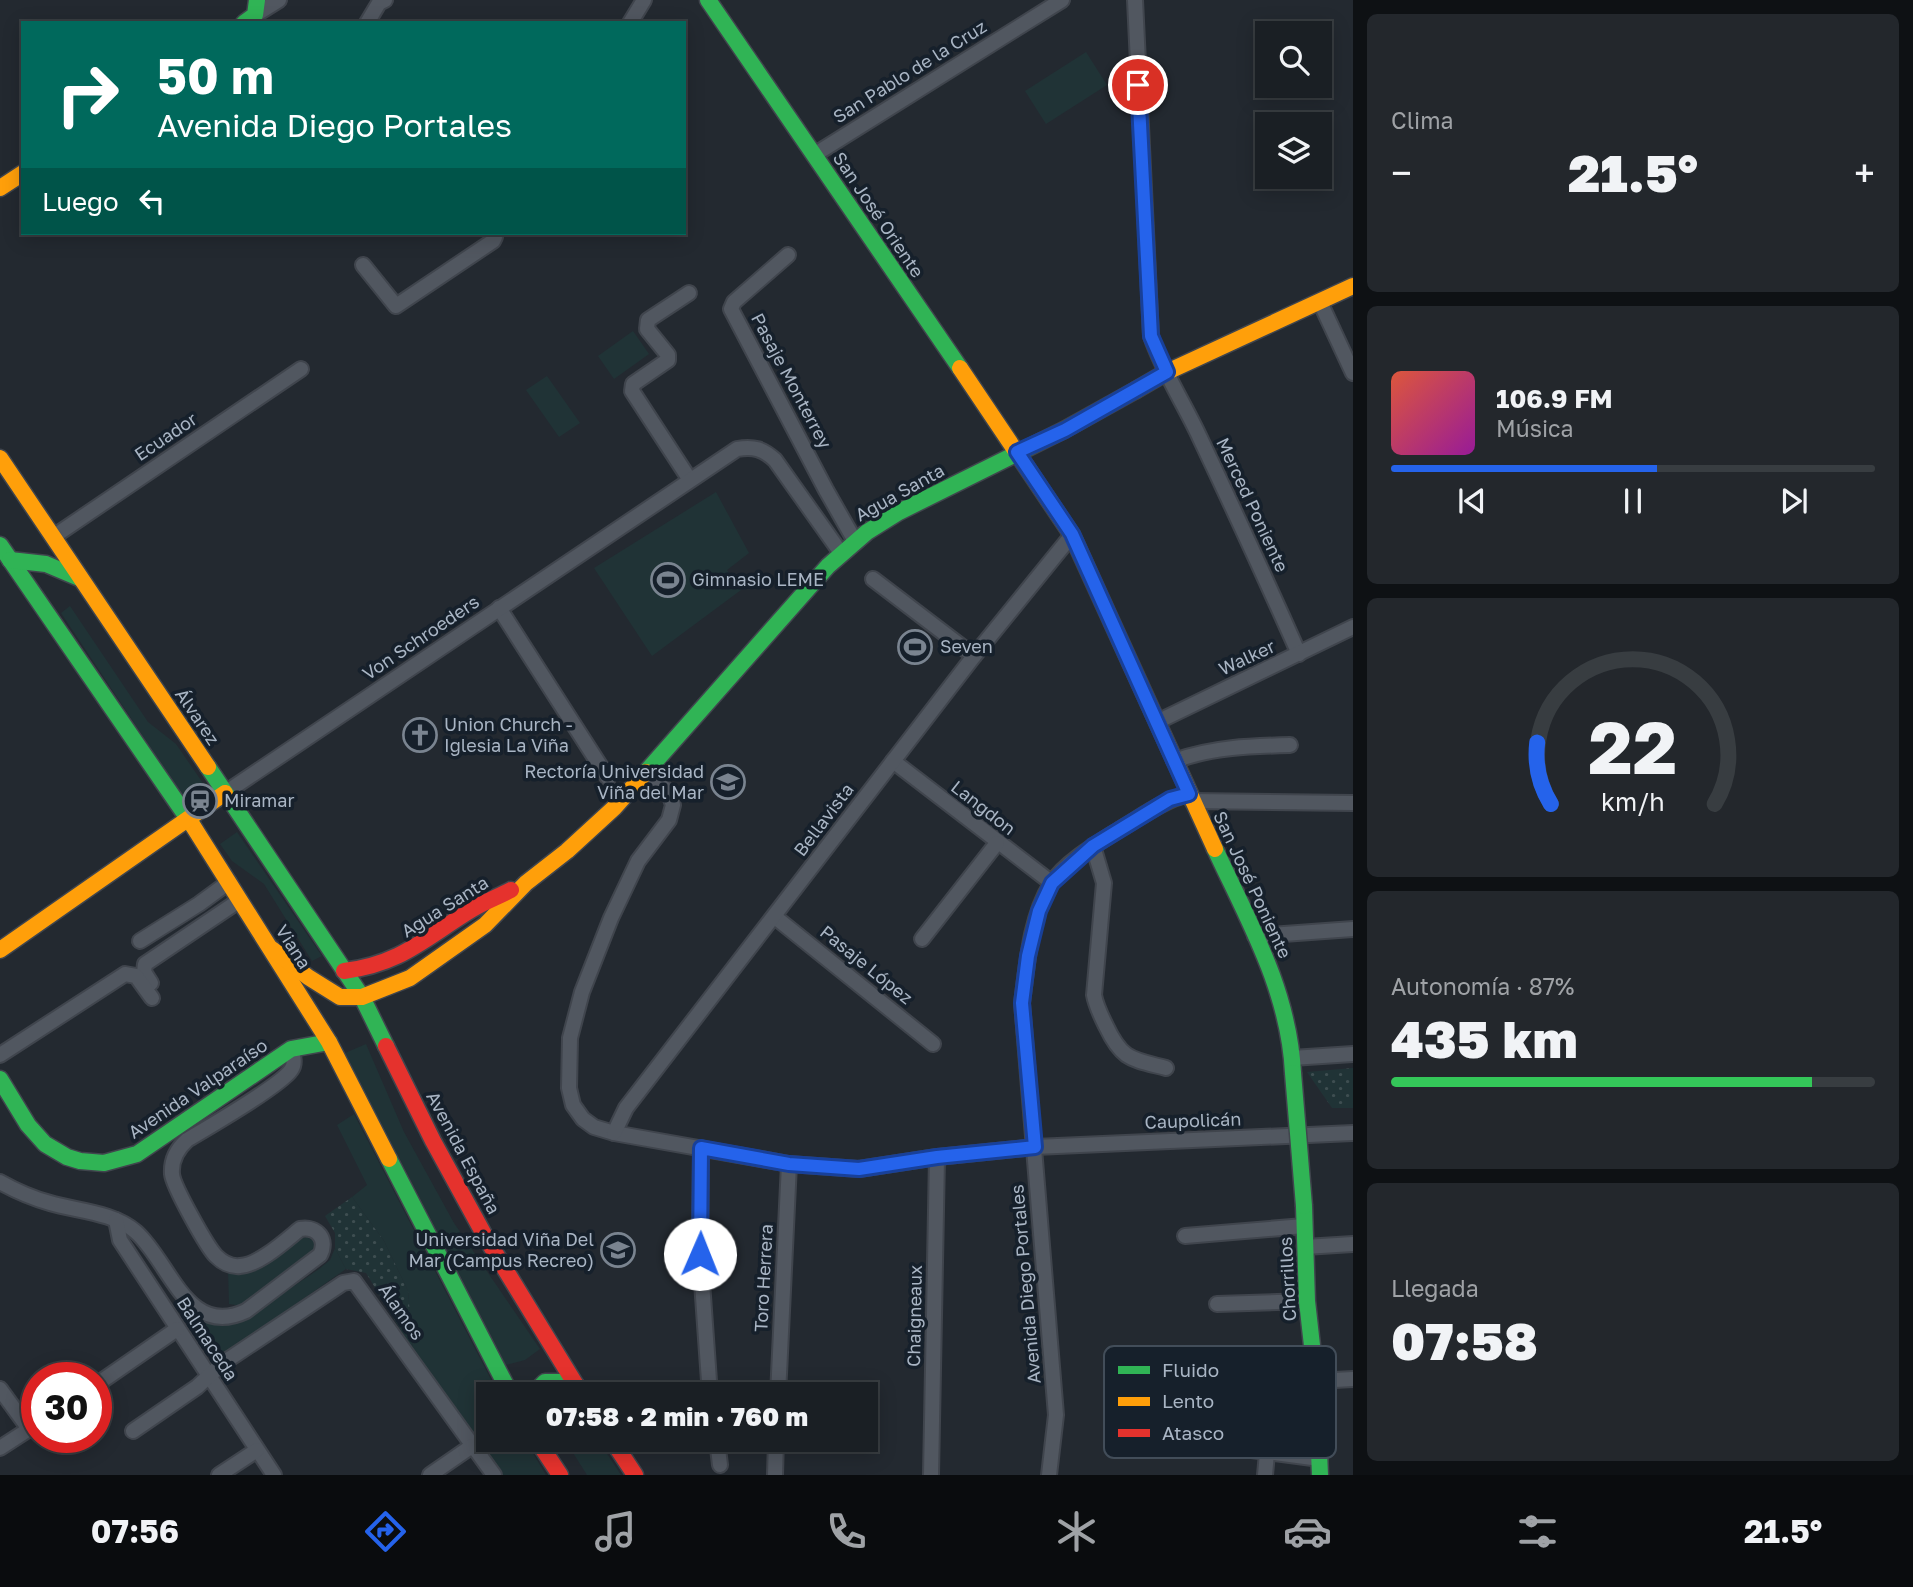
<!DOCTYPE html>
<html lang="es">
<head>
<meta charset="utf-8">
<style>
  :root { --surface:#1a1f24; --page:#23272c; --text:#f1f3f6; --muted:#9fa2a6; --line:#383d41; --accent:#2563eb }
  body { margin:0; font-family:"Golos Text",sans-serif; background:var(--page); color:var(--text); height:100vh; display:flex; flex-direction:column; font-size:26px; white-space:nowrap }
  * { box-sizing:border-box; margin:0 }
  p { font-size:23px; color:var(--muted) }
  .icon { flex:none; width:38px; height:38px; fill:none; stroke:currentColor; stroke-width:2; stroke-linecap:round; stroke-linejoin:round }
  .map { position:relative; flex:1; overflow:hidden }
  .drawer { display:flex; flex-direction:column; gap:14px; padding:14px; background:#0e1114; width:560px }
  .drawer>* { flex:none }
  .guide { position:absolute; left:21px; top:21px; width:665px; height:214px; border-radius:0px; box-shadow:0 4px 18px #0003,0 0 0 2px var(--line); background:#00695c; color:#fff; overflow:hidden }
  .tools { position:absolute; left:1255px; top:21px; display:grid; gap:14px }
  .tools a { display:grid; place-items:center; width:77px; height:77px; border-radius:0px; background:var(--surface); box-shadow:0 4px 18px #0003,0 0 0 2px var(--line); font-size:35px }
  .speed { position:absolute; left:21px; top:1362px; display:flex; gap:14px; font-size:35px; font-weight:700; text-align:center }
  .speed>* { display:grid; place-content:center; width:91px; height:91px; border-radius:50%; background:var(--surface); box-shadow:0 4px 18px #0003,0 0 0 2px var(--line); line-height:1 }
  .speed .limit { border:10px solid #d22; background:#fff; color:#111 }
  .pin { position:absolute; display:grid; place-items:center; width:60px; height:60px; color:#fff; margin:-30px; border:4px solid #fff; border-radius:50%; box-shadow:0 2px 7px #0007 }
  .me { position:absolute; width:77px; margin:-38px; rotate:1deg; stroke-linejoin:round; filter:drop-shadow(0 0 5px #0008) }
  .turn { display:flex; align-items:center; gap:24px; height:147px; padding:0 21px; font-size:32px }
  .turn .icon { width:91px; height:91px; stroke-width:2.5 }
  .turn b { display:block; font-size:49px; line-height:60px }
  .then { display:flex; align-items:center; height:66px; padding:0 21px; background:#0003; gap:14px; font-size:26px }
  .big { font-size:52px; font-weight:800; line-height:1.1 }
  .drawer .card { flex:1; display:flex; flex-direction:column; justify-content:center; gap:10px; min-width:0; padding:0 24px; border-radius:10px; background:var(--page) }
  .drawer .dial { align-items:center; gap:0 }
  .dial svg { height:182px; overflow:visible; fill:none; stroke:var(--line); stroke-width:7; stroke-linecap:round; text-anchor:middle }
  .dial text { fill:var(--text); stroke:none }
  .song { display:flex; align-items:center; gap:21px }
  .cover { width:84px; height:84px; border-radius:10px; background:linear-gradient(135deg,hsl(10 70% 55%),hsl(300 70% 35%)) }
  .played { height:7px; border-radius:4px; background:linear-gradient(90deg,var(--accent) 55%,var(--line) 55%) }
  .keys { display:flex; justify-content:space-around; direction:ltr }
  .heat { display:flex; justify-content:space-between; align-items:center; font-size:38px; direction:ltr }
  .charge { height:10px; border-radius:5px; background:linear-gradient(90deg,#34c759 87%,var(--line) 0) }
  .trip { position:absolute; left:476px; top:1382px; width:402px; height:70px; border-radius:0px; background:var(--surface); box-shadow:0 4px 18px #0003,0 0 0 2px var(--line); font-weight:800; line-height:70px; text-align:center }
  .tabs { display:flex; height:112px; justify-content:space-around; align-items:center; background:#0a0c0e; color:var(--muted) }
  .tabs .icon { width:49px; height:49px }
  .tabs .selected { color:var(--accent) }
  .tabs b { font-size:32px; color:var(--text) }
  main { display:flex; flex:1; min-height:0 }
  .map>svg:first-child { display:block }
  .green { fill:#203336 }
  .park { fill:url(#park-dots) }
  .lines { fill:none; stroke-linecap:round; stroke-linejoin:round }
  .street-casing { stroke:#40454d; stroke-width:18 }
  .fast-casing { stroke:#40454d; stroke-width:19 }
  .slow-casing { stroke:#40454d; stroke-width:19 }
  .jam-casing { stroke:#40454d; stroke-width:19 }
  .street { stroke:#515760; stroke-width:14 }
  .fast { stroke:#30b455; stroke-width:16 }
  .slow { stroke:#ff9f0a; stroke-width:16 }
  .jam { stroke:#e5322d; stroke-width:16 }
  .fast-bridge-casing { stroke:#40454d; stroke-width:19; stroke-linecap:butt }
  .fast-bridge { stroke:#30b455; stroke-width:16 }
  .route-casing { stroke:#184099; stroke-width:18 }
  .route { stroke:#2563eb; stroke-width:12 }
  .labels { text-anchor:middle; stroke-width:7; stroke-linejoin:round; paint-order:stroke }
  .street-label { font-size:18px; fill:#a9b5c4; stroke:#16202b }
  .poi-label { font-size:18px; fill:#a9b5c4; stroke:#16202b; text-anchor:start }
  .key { fill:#16202b; stroke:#424d59; stroke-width:2 }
  .key-label { font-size:19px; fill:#a9b5c4 }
</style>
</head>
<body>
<main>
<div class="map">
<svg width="1353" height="1475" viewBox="0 0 1353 1475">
  <defs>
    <pattern id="park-dots" width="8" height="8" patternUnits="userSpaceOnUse" patternTransform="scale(1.75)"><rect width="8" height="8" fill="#203336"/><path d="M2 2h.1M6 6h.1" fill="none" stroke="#3e4e51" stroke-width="1.8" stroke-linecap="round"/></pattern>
  </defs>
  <rect width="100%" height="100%" fill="#232930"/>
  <g class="green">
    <polygon points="1086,52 1107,85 1046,124 1025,91"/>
    <polygon points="633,331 649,354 614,379 598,356"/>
    <polygon points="547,376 580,423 559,437 526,390"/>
    <polygon points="716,492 749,553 727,570 741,590 652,656 594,568"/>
    <polygon points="70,606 148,722 176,744 207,789 186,801 61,613"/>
    <polygon points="237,832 322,956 312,961 264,884 232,861 220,844"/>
    <polygon points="366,1044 404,1132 454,1223 540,1349 525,1360 506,1365 345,1053"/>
    <polygon points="354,1114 499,1395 488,1395 488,1440 525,1440 546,1475 503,1475 413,1350 408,1291 384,1241 352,1197 367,1185 337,1125"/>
    <polygon points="307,1237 314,1241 316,1248 310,1255 242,1306 229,1304 228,1270 269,1258 299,1239"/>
    <polygon points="335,1248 346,1269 220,1357 208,1352 179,1304 182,1302 198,1315 216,1323 242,1321 319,1269 330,1260"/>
    <polygon points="565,1440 598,1440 621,1475 587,1475"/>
  </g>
  <g class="park">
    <polygon points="1353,1068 1353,1108 1332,1108 1307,1072"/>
    <polygon points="352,1197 384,1241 408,1291 413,1350 366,1273 346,1269 335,1248 335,1233 325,1216"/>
  </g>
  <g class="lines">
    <g class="street-casing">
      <g id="street">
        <path d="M1135 0 1151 336C1162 370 1185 405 1200 438 1234 510 1267 582 1299 654"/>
        <polyline points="255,15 279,0"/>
        <polyline points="367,23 379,3 385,0"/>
        <polyline points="630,23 644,0"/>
        <polyline points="814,155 1062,0"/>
        <polyline points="788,255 734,302 731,309 826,490 855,541"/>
        <polyline points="363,265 396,306 493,241 495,237 494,233"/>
        <polyline points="689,293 648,320 647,329 668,355 668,360 633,384 632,391 690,480"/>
        <polyline points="1320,302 1353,373"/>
        <polyline points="53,537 301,369"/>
        <polyline points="873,579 974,656"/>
        <polyline points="499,608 608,778"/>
        <polyline points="1157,722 1353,627"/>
        <polyline points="893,761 1052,883"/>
        <path d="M1174 761C1212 747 1251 746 1290 745"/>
        <polyline points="648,771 669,793 673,805 669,820 638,861 611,918 582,992 570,1038 569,1088 573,1105 583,1119 594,1127 614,1133 789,1164 859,1169 937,1157 1035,1147 1353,1133"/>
        <path d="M225 793 737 449C754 446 763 449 775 460L841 553"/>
        <polyline points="1192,801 1353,803"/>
        <path d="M1093 846 1104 883 1094 995C1096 1006 1101 1016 1106 1026 1122 1060 1131 1059 1166 1068"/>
        <polyline points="775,917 933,1044"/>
        <polyline points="1255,936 1353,929"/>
        <polyline points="922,939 997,843"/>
        <polyline points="140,941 199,904 229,882"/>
        <polyline points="151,983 144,972 145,964 240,900"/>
        <polyline points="0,1055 125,974 136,976 152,998"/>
        <polyline points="1292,1058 1353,1054"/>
        <polyline points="614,1133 626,1108 974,656 1072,535"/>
        <polyline points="701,1148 700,1254 710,1395"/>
        <path d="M0 1182C16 1191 32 1198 50 1203 77 1211 113 1212 136 1232 170 1262 187 1339 246 1311L320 1255C328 1240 318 1226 300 1229 285 1241 259 1265 240 1266 231 1267 222 1262 216 1256 207 1247 173 1186 172 1174 171 1160 177 1149 187 1140 207 1128 280 1086 291 1070 296 1063 293 1056 291 1049"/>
        <polyline points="116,1220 120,1240 274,1475"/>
        <polyline points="1185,1236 1304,1226"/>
        <polyline points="1305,1247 1353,1244"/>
        <polyline points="1217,1304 1307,1301"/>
        <polyline points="1316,1381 1353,1379"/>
        <polyline points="96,1385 177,1329"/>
        <polyline points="0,1389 29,1429"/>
        <polyline points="778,1395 789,1164"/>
        <polyline points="133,1431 197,1387 223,1363 343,1283 354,1281 494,1475"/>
        <polyline points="1120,1433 1320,1459"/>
        <polyline points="717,1440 720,1465"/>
        <polyline points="0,1448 37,1424"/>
        <polyline points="219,1475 257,1450"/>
        <polyline points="430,1475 472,1446"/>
        <polyline points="775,1475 776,1440"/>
        <polyline points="931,1475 937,1157"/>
        <path d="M1049 1475 1056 1415 1022 1003C1027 965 1030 918 1051 884 1066 861 1100 842 1122 828 1144 815 1164 800 1189 794"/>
        <polyline points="1265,1475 1267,1453"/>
      </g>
    </g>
    <g class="fast-casing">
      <g id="fast">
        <polyline points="708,0 960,368"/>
        <polyline points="244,23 255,15 257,0"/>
        <polyline points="0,545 193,826"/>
        <polyline points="10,560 46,564 79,578"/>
        <polyline points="208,767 362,997 386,1046"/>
        <polyline points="646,772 828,566 867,532 899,512 1064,430 1136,390"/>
        <path d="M1215 849C1249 922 1289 991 1293 1073"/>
        <polyline points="0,1079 28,1125 45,1144 67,1157 80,1161 104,1163 137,1154 291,1049 329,1042"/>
        <polyline points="389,1159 511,1395"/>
        <polyline points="1304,1206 1307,1301 1316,1381 1320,1475"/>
        <polyline points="532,1395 545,1382 563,1382 577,1386"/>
      </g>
    </g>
    <g class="slow-casing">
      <g id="slow">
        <polyline points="0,188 23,173"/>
        <polyline points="960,368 1072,535 1215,849"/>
        <polyline points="1136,390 1167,372 1353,286"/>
        <polyline points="0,458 208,767"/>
        <polyline points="193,826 329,1042 389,1159"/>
        <polyline points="272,949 308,977 340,997 362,997 410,978 485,925 526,883 567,851 615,807 646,772"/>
        <polyline points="0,950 225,793"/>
      </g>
    </g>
    <g class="jam-casing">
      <g id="jam">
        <path d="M344 971C401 964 425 938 471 910 484 902 498 897 511 890"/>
        <polyline points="386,1046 433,1141 486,1238 582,1395"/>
        <polyline points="537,1440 560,1475"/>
        <polyline points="612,1440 635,1475"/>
      </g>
    </g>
    <use href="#street" class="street"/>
    <use href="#fast" class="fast"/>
    <use href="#slow" class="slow"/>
    <use href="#jam" class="jam"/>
    <g class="fast-bridge-casing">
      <polyline id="fast-bridge" points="1293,1073 1304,1206"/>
    </g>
    <use href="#fast-bridge" class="fast-bridge"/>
  </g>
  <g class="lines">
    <g class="route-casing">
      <polyline id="route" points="700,1254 701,1148 789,1164 859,1169 937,1157 1035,1147 1022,1003 1028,956 1039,911 1052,883 1093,846 1170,799 1189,794 1072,534 1017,452 1065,430 1167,372 1151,336 1138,85"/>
    </g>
    <use href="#route" class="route"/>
  </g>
  <defs>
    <g id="stadium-ring" transform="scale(1.75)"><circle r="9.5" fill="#16202b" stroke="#7a8490" stroke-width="1.5"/><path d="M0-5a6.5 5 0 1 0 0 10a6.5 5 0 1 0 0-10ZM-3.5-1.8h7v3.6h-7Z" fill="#7a8490"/></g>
    <g id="church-ring" transform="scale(1.75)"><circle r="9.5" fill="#16202b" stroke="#7a8490" stroke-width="1.5"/><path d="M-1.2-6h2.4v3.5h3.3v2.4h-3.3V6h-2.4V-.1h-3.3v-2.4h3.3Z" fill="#7a8490"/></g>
    <g id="university-ring" transform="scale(1.75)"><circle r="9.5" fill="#16202b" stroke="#7a8490" stroke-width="1.5"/><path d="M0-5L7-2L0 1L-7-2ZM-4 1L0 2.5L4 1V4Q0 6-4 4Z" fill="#7a8490"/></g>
    <g id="station-ring" transform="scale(1.75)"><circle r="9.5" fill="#16202b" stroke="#7a8490" stroke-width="1.5"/><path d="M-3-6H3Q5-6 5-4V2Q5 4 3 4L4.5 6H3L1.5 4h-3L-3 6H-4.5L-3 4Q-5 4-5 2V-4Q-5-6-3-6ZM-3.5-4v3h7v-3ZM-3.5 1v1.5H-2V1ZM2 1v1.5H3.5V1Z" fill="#7a8490"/></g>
  </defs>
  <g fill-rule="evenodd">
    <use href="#stadium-ring" x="668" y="580"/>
    <use href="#stadium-ring" x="915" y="647"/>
    <use href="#church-ring" x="420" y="735"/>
    <use href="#university-ring" x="728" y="782"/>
    <use href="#station-ring" x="200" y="801"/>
    <use href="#university-ring" x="618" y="1250"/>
  </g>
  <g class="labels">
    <g class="street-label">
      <text transform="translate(910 72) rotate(-32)" y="6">San Pablo de la Cruz</text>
      <text transform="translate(878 215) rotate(56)" y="6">San José Oriente</text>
      <text transform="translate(791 381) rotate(62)" y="6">Pasaje Monterrey</text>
      <text transform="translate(166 437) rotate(-34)" y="6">Ecuador</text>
      <text transform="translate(900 493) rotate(-29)" y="6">Agua Santa</text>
      <text transform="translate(1252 505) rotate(65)" y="6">Merced Poniente</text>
      <text transform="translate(421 638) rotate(-34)" y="6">Von Schroeders</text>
      <text transform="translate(1247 658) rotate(-25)" y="6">Walker</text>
      <text transform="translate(197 717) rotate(56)" y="6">Álvarez</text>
      <text transform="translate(983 808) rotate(38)" y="6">Langdon</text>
      <text transform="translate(824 820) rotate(-53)" y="6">Bellavista</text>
      <text transform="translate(1252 885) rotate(65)" y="6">San José Poniente</text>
      <text transform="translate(445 907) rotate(-32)" y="6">Agua Santa</text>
      <text transform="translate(293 947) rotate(57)" y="6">Viana</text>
      <text transform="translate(866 965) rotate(39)" y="6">Pasaje López</text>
      <text transform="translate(198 1089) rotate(-34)" y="6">Avenida Valparaíso</text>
      <text transform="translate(1193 1121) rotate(-2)" y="6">Caupolicán</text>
      <text transform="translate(463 1153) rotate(62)" y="6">Avenida España</text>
      <text transform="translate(764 1278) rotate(-87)" y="6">Toro Herrera</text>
      <text transform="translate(1288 1279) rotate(-93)" y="6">Chorrillos</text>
      <text transform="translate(1026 1284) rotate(-95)" y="6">Avenida Diego Portales</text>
      <text transform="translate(401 1312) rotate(55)" y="6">Álamos</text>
      <text transform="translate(915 1316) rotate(-89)" y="6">Chaigneaux</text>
      <text transform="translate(207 1339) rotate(57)" y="6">Balmaceda</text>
    </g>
    <g class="poi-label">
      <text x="692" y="586">Gimnasio LEME</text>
      <text x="940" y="653">Seven</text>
      <text x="444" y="731">Union Church -<tspan x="444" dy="21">Iglesia La Viña</tspan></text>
      <text x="704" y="778" text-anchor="end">Rectoría Universidad<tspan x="704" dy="21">Viña del Mar</tspan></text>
      <text x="224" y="807">Miramar</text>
      <text x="594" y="1246" text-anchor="end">Universidad Viña Del<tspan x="594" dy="21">Mar (Campus Recreo)</tspan></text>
    </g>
  </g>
  <rect x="1104" y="1346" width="232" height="112" rx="10" class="key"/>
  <rect x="1118" y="1366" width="32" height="8" fill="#30b455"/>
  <rect x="1118" y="1397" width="32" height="9" fill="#ff9f0a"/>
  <rect x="1118" y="1429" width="32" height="8" fill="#e5322d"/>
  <g class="key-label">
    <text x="1162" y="1377">Fluido</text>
    <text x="1162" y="1408">Lento</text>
    <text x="1162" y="1440">Atasco</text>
  </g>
</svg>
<div class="tools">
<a><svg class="icon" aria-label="search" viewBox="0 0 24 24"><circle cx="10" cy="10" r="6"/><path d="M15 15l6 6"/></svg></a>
<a><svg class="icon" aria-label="layers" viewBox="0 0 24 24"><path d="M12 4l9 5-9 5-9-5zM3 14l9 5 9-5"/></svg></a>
</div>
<div class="speed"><div class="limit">30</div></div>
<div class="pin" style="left:1138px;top:85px;background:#d93025"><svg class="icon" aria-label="arrive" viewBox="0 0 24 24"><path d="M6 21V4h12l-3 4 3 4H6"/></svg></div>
<svg class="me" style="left:700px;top:1254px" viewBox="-20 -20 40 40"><circle r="19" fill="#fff"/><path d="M0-13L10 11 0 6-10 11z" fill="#2563eb"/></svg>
<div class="trip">07:58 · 2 min · 760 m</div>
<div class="guide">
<div class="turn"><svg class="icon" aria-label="right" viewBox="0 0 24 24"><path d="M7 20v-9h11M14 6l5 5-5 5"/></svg><div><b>50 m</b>Avenida Diego Portales</div></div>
<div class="then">Luego<svg class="icon" aria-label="left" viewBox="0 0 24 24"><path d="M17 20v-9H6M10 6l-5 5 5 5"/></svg></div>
</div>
</div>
<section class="drawer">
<div class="card"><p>Clima</p>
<div class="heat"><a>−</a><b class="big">21.5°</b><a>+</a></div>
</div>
<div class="card">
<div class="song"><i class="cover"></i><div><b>106.9 FM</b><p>Música</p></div></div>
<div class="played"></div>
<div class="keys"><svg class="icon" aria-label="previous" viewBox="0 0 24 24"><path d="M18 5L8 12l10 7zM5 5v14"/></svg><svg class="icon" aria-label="pause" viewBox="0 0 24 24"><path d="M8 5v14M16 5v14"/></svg><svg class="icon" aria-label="next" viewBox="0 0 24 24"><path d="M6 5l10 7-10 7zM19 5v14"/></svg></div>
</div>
<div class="card dial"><svg viewBox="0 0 100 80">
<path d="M14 69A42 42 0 1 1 86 69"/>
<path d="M14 69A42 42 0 0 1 8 42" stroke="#2563eb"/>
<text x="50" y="56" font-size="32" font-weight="700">22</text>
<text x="50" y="72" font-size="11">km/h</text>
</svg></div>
<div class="card"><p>Autonomía · 87%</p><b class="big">435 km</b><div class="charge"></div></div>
<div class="card"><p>Llegada</p><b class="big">07:58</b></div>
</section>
</main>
<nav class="tabs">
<b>07:56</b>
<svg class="icon selected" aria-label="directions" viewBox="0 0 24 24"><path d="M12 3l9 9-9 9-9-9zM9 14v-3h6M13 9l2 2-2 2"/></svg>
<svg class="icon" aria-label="music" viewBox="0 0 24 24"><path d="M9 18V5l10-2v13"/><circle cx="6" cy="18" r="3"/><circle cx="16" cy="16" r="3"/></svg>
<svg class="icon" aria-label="phone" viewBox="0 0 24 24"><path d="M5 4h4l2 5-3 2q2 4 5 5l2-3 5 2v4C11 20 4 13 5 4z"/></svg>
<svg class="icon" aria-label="climate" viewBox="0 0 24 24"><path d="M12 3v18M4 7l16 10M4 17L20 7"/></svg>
<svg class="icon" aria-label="car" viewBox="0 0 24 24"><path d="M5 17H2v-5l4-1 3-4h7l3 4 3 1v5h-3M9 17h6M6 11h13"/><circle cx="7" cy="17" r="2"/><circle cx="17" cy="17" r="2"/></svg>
<svg class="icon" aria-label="filters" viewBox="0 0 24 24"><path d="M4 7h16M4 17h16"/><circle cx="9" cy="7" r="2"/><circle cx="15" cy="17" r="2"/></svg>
<b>21.5°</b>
</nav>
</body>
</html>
